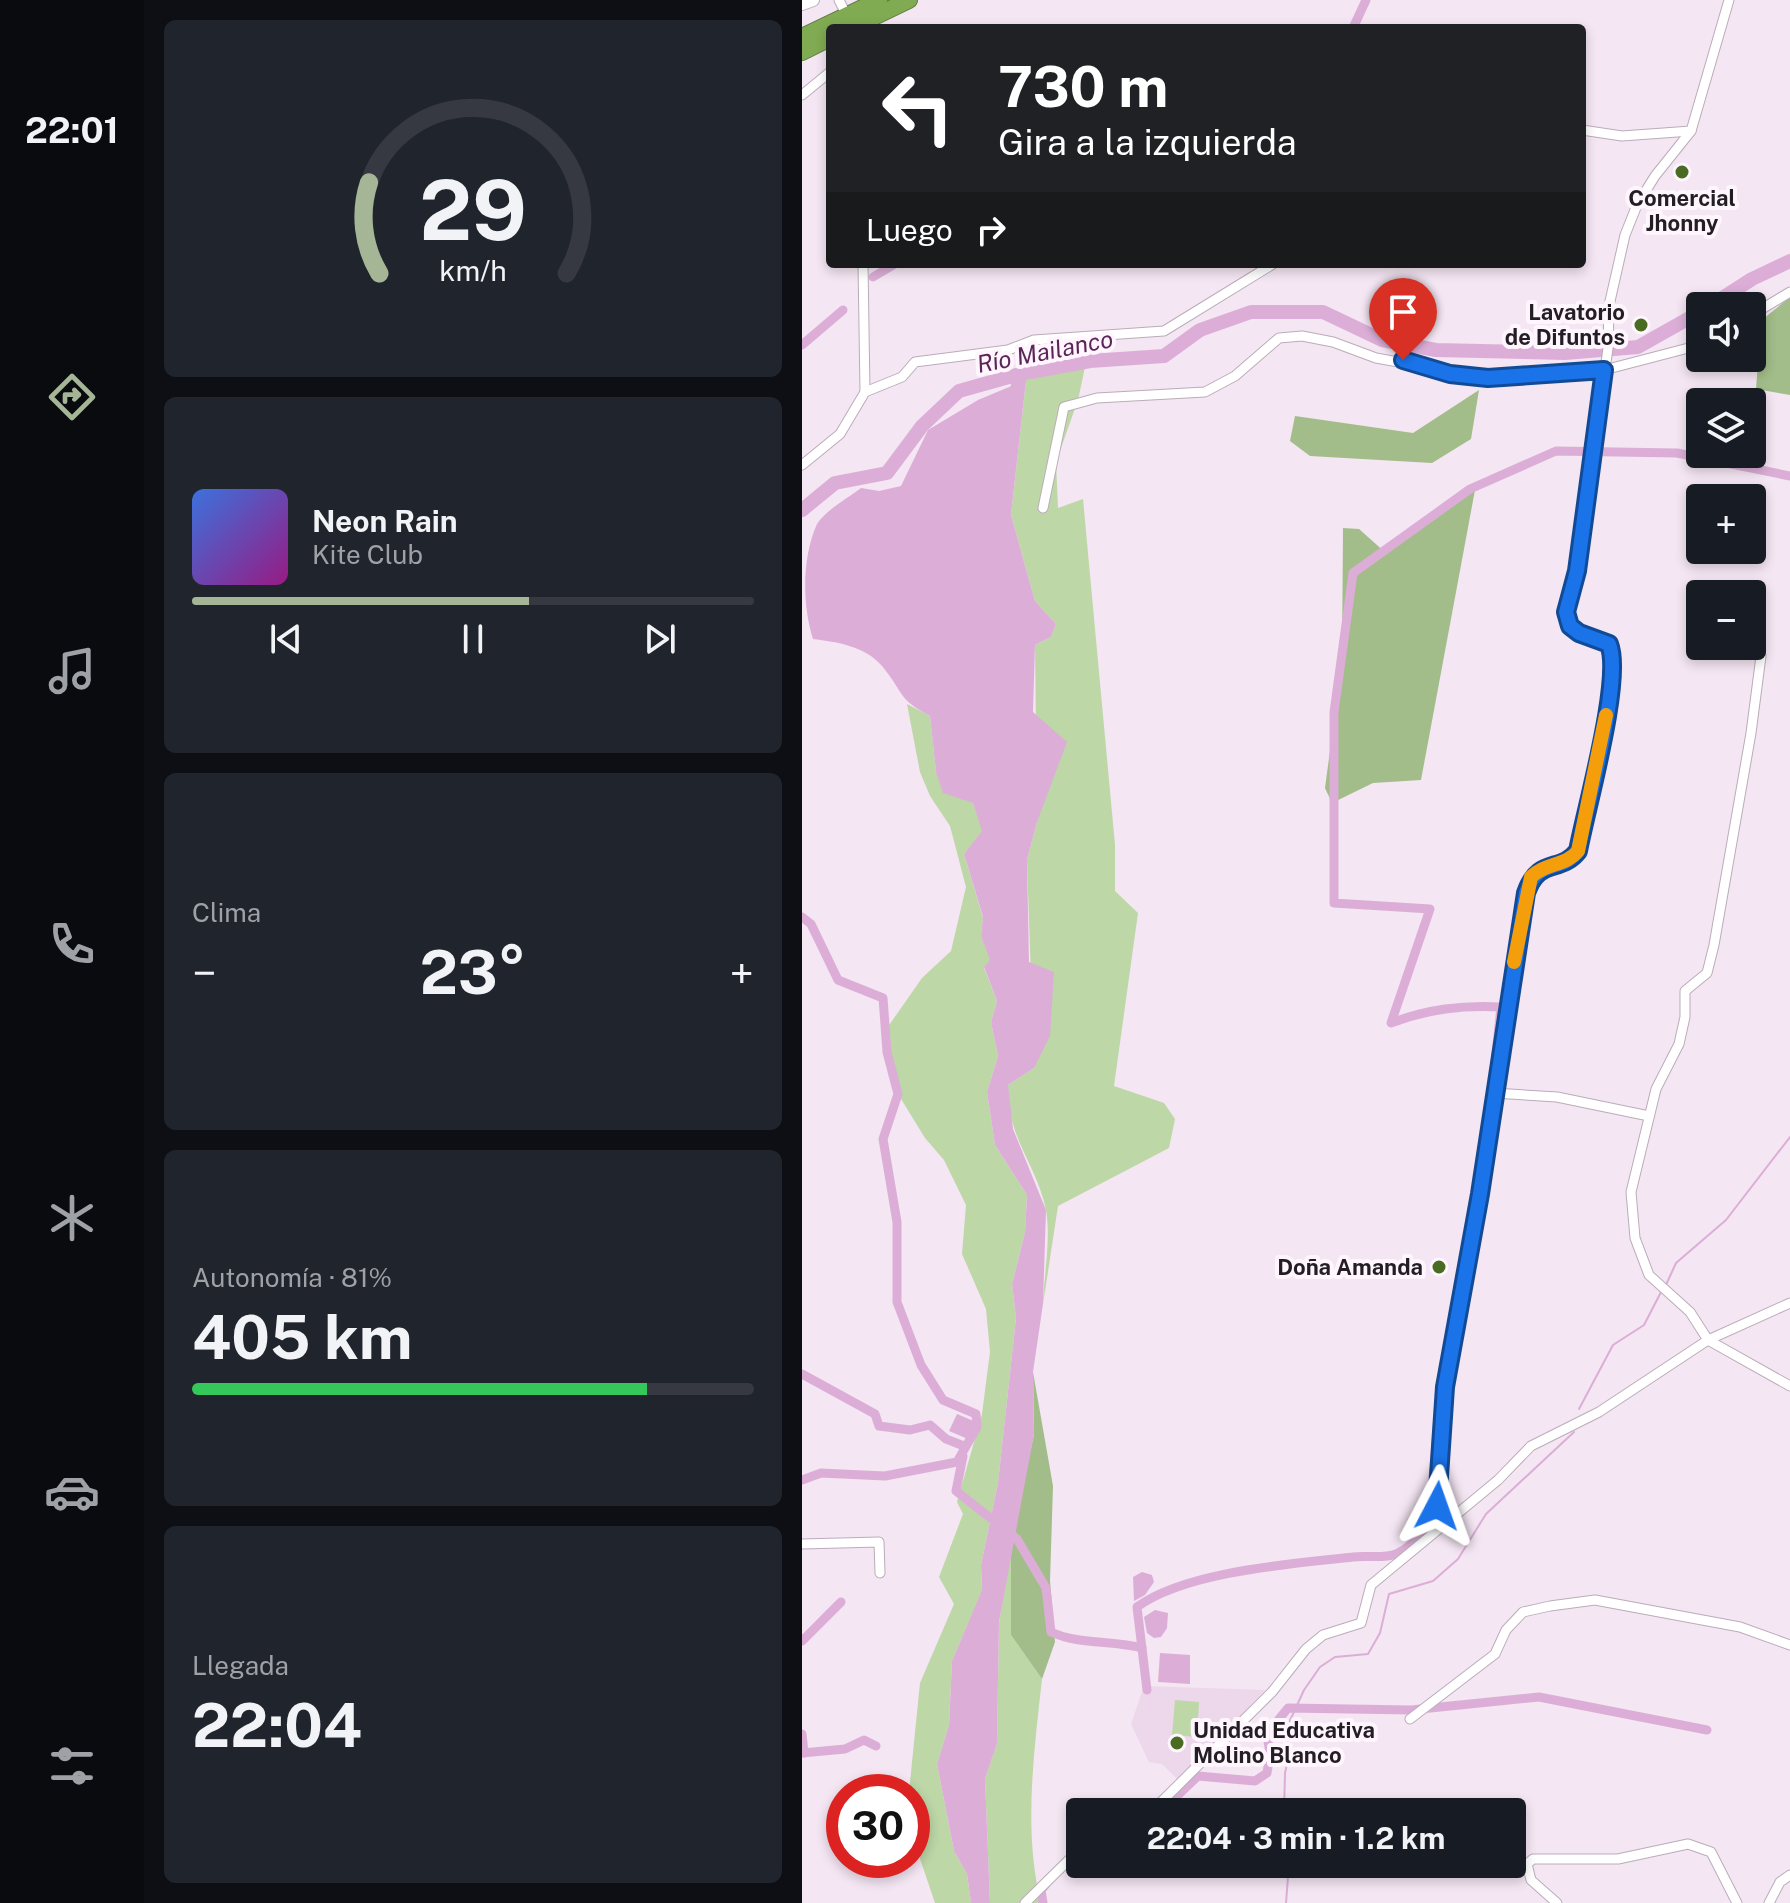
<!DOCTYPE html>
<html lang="es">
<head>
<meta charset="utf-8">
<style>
  :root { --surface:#171b24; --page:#20242c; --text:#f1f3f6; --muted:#9ea1a6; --line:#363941; --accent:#a5b697 }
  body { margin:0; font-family:"Public Sans",sans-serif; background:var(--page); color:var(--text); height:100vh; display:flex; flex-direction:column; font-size:30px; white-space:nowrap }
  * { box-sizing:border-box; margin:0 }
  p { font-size:26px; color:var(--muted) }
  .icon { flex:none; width:44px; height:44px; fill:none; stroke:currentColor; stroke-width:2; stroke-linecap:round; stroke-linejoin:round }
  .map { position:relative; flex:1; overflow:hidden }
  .sheet { display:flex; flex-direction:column; gap:20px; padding:20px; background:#0d0f14; width:658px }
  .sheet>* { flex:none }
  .banner { position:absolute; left:24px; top:24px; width:760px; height:244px; border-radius:8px; box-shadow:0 4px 12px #0003; background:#202124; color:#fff; overflow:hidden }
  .controls { position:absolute; left:884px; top:292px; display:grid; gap:16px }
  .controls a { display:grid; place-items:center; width:80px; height:80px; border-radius:8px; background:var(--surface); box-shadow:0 4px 12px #0003; font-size:40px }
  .speed { position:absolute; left:24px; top:1774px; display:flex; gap:16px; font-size:40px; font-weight:700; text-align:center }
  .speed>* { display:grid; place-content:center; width:104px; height:104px; border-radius:50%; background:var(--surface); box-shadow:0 4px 12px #0003; line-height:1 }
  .speed .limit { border:12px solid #d22; background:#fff; color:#111 }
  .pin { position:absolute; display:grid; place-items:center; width:68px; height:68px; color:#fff; margin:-82px -34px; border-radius:50% 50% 50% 0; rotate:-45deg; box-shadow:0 0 8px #0007 }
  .pin .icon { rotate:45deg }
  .me { position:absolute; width:88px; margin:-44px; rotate:4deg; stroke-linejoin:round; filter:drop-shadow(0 0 6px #0008) }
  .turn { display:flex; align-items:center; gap:28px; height:168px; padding:0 40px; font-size:36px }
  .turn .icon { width:104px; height:104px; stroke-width:2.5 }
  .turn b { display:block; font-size:56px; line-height:68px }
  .then { display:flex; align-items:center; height:76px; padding:0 40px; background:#0003; gap:16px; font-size:30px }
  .big { font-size:60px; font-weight:700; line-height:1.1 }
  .sheet .tile { flex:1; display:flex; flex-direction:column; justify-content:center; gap:12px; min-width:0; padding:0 28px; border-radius:12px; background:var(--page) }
  .sheet .dial { align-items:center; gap:0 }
  .dial svg { height:208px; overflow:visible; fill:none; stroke:var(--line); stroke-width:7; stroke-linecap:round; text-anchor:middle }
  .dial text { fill:var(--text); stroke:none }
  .song { display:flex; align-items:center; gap:24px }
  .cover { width:96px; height:96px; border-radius:12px; background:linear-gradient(135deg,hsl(220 70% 55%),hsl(310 70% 35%)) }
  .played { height:8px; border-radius:4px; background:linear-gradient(90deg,var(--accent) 60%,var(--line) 60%) }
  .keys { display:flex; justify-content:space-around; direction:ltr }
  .heat { display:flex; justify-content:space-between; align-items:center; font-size:44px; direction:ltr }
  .charge { height:12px; border-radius:6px; background:linear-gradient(90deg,#34c759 81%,var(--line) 0) }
  .trip { position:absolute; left:264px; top:1798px; width:460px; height:80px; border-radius:8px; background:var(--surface); box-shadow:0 4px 12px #0003; font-weight:700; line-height:80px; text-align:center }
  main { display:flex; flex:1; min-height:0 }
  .tabs { display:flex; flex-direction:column; width:144px; justify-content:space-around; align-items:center; background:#090b0e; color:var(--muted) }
  .tabs .icon { width:56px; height:56px }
  .tabs .current { color:var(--accent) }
  .tabs b { font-size:36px; color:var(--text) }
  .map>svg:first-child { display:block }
  .built { fill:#ecd8ea }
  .green { fill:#bdd7a7 }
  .forest { fill:#a2bd89 }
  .water { fill:#dcaed7 }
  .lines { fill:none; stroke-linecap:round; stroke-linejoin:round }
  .stream { stroke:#dcaed7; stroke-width:2 }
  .canal { stroke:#dcaed7; stroke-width:9 }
  .river { stroke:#dcaed7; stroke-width:14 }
  .street-casing { stroke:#baadb8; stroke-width:11 }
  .secondary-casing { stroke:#baadb8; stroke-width:14 }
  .highway-casing { stroke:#5f7a42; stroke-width:18 }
  .street { stroke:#fff; stroke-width:9 }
  .secondary { stroke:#fff; stroke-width:12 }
  .highway { stroke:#80ab52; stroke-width:16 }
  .route-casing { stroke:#114b97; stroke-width:20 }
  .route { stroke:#1a73e8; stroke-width:14 }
  .slow { stroke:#f59e0b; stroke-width:14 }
  .poi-dot { fill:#496b22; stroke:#fef5fd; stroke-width:3 }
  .labels { text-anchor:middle; stroke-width:8; stroke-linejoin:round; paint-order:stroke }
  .poi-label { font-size:22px; font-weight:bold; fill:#231e23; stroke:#fef5fd; text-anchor:end }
  .water-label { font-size:24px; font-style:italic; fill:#5b2558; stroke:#fef5fd }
</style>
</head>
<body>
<main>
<nav class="tabs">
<b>22:01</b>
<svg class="icon current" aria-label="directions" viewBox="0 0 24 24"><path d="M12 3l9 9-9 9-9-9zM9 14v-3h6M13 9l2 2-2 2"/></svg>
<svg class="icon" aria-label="music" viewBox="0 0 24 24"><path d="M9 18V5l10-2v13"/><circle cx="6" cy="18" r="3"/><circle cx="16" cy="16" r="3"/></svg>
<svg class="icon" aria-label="phone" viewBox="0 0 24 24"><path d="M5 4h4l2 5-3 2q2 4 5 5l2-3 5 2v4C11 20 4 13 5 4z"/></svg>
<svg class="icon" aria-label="climate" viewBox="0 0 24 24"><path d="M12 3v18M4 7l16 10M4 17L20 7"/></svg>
<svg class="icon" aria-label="car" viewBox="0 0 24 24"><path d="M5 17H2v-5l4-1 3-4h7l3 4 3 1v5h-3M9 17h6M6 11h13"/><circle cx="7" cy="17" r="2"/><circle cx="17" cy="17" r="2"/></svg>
<svg class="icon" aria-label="filters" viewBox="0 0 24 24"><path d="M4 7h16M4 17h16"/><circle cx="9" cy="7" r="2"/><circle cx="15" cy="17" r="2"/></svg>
</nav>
<section class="sheet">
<div class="tile dial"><svg viewBox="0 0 100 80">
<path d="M14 69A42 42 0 1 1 86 69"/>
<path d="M14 69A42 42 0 0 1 10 34" stroke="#a5b697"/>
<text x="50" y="56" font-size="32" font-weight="700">29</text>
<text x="50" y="72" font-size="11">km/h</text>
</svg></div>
<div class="tile">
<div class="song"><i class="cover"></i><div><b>Neon Rain</b><p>Kite Club</p></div></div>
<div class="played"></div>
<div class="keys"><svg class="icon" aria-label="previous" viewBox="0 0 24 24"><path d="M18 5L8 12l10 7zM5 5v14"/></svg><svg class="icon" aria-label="pause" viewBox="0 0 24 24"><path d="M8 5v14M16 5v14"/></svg><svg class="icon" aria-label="next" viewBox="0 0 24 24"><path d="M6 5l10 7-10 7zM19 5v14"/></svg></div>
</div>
<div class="tile"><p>Clima</p>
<div class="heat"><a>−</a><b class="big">23°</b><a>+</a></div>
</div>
<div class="tile"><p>Autonomía · 81%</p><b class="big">405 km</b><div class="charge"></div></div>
<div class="tile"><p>Llegada</p><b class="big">22:04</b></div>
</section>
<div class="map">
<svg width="988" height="1903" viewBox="0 0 988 1903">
  <rect width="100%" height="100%" fill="#f4e6f3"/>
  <polygon class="built" points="342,1686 463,1690 376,1780 360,1764 347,1762 329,1724"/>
  <g class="green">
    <path d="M283 367 276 400 254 462 256 508 281 499 313 845V891L336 913 312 1086 362 1103 373 1119 367 1148 256 1206 241 1304C242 1275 249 1239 244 1210 235 1165 205 1139 206 1085L232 1068 225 860 235 822 233 645 249 637 254 624 233 601 209 515 224 380Z"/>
    <polygon points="105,704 128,716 134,772 171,803 181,831 162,854 181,918 179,936 189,960 182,968 195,1001 189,1022 196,1056 185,1092 193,1145 225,1195 223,1232 210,1284 214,1318 196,1483 179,1565 180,1591 150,1661 147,1725 135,1764 152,1851 165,1874 169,1903 133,1903 110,1835 107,1792 118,1683 152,1604 137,1577 161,1514 155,1502 180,1414 188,1352 184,1309 160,1254 164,1205 142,1160 123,1138 96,1094 83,1031 120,978 149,951 164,887 148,826 128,796 118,772"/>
    <path d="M209 1545V1635L240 1679C232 1752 221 1831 239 1903H188L183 1779 195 1744 197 1623Z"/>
    <polygon points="373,1700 397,1702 395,1737 370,1735"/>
  </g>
  <g class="forest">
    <polygon points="988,297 988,395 954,389 956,363 933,358 950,358 950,328"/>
    <polygon points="677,390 669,439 630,463 508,456 488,441 493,416 611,433"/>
    <polygon points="673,490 619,780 571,783 530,803 523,788 540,661 541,528 557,529 585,554 615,529"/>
    <polygon points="231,1372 251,1486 248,1581 253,1642 240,1679 209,1635 209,1545 232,1434"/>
  </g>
  <g class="water">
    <path d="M224 380 209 515 233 601 254 624 249 637 233 645 231 712 265 742 235 822 225 860 227 962 252 972 248 1036 232 1068 206 1085 211 1129 244 1210 241 1304 231 1372 232 1434 197 1622 195 1744 183 1779 188 1903H169L165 1874 152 1851 135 1764 147 1725 150 1661 180 1590 179 1565 196 1483 214 1318 210 1284 223 1232 225 1195 193 1145 185 1092 196 1056 189 1022 195 1001 182 967 188 960 179 936 181 917 162 854 180 831 171 803 141 793 134 772 128 716C94 698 102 692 80 666 63 646 35 642 11 639 0 605 0 557 15 524 24 510 46 498 59 488L77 491 99 486 126 430 176 400Z"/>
    <polygon points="155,1414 174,1422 166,1439 147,1431"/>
    <polygon points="340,1572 350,1575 352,1582 343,1595 332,1601 331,1577"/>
    <polygon points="353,1610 366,1613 365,1628 359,1637 352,1638 345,1633 342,1617"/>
    <polygon points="358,1653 388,1655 388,1684 356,1682"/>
  </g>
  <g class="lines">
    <g class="stream">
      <polyline points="863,1287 874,1263 924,1220 988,1137"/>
      <polyline points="777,1409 811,1345 842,1325 859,1292"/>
      <polyline points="482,1812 483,1773 489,1747 485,1727 502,1690 518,1667 533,1657 566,1654 578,1633 587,1594 631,1581 656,1559 684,1514 772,1432"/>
      <polyline points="484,1903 487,1864"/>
    </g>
    <g class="canal">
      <polyline points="551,28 564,0"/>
      <polyline points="71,277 93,264"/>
      <polyline points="0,345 41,310"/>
      <polyline points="0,917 9,924 36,980 81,998 85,1052 96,1094 81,1139 95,1222 95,1302 119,1365 141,1400 174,1414 175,1427 155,1462 83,1476 19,1473 0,1480"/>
      <path d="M690 1091 699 1007C660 1005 626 1009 589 1023L628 909 532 903V712L551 573 668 489 754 451 875 453 988 476"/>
      <polyline points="0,1374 73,1414 77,1426 108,1430 128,1425 144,1439 162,1446"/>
      <polyline points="639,1391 676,1177"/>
      <path d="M161 1456 154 1491 215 1539 244 1588 249 1632C277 1645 311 1640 340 1648"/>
      <polyline points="0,1641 39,1602"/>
      <path d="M345 1690 335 1607C384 1571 490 1564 551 1557 564 1555 581 1559 594 1554 607 1548 617 1537 627 1527L637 1406"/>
      <polyline points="0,1734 2,1753"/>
      <polyline points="0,1753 43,1749 62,1740 74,1746"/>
      <polyline points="358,1812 396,1776 453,1781 465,1773 468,1754 465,1734 486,1708 609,1710 737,1697 905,1730"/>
      <polyline points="241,1903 239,1890 244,1884"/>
    </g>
    <g class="river">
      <polyline points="908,306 950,279 988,261"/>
      <polyline points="213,401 218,374"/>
      <polyline points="0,510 33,483 85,473 120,426 157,391 218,374 288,361 362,356 398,330 449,312 521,312 580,340 634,350 763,353 836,347 898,312"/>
    </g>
    <g class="street-casing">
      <g id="street">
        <polyline points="37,0 45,16"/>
        <polyline points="0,95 28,72"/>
        <polyline points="780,130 820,136 889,131"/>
        <polyline points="61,264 63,392"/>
        <polyline points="950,315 988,292"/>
        <polyline points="0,465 38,434 63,392 100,377 113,362 206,350 232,340 362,331 471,264"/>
        <polyline points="241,508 262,407 295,398 403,392 433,376 477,338 500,336 531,342 574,358 686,378 802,370 898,345"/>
        <polyline points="959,656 949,733 912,945 905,973 883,991 883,1017 877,1044 854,1089 829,1192 833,1238 847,1275 888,1312 906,1340 988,1386"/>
        <polyline points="692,1093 755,1097 847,1116"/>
        <path d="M641 1523 635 1506 643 1387 678 1194 724 893C737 856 758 874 776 851L810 683 811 654 807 644 777 633 768 626 764 612 775 571 807 341 806 310 823 235 835 205 853 176 889 131 927 0"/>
        <polyline points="0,1544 77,1542 78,1573"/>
        <polyline points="608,1719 693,1654 704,1630 721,1612 748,1606 793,1600 938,1627 988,1645"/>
        <polyline points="349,1812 470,1692 504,1649 521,1635 559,1623 569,1585 696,1480 729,1446 797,1412 906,1340 988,1303"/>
        <polyline points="223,1903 278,1849"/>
        <polyline points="755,1903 729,1880 725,1864 731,1859 816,1859 886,1844 909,1852 935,1903"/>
        <polyline points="967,1903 978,1882 988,1875"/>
      </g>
    </g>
    <g class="secondary-casing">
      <polyline id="secondary" points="0,4 11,0"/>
    </g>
    <g class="highway-casing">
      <g id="highway">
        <polyline points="49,28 107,0"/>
        <polyline points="0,37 77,0"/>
        <polyline points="0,52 28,38"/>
      </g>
    </g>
    <use href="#street" class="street"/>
    <use href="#secondary" class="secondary"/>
    <use href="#highway" class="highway"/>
  </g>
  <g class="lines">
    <g class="route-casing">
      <path id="route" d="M601 360 648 374 686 378 802 370 775 571 764 612 768 626 777 633 807 644C821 679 784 808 776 851 758 874 737 856 724 893L678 1194 643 1387 635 1506"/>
    </g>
    <use href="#route" class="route"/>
    <path class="slow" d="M712 962 729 877C743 863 764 866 776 851L804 715"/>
  </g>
  <g class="poi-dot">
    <circle cx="880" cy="172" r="8"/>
    <circle cx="839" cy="325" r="8"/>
    <circle cx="637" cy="1267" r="8"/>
    <circle cx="375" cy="1743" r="8"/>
  </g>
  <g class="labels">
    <g class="poi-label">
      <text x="880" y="206" text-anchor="middle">Comercial<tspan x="880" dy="25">Jhonny</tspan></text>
      <text x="823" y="320">Lavatorio<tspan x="823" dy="25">de Difuntos</tspan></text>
      <text x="621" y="1275">Doña Amanda</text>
      <text x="391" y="1738" text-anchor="start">Unidad Educativa<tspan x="391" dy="25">Molino Blanco</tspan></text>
    </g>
    <g class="water-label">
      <text transform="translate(243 352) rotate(-11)" y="8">Río Mailanco</text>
    </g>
  </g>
</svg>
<div class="controls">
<a><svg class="icon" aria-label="sound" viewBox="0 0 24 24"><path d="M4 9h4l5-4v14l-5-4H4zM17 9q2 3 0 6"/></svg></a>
<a><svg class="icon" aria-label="layers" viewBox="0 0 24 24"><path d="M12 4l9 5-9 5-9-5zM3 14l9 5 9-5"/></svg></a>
<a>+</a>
<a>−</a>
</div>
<div class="speed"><div class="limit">30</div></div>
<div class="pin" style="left:601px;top:360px;background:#d93025"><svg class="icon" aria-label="arrive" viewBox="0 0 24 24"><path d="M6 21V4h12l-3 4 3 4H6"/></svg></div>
<svg class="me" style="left:635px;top:1506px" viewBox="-20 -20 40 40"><path d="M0-17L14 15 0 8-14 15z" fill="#1a73e8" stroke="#fff" stroke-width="4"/></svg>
<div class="trip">22:04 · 3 min · 1.2 km</div>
<div class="banner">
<div class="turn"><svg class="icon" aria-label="left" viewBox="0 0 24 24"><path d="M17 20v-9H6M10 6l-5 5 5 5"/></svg><div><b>730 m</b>Gira a la izquierda</div></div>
<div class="then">Luego<svg class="icon" aria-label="right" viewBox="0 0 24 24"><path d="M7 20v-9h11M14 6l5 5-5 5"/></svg></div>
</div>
</div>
</main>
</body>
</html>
